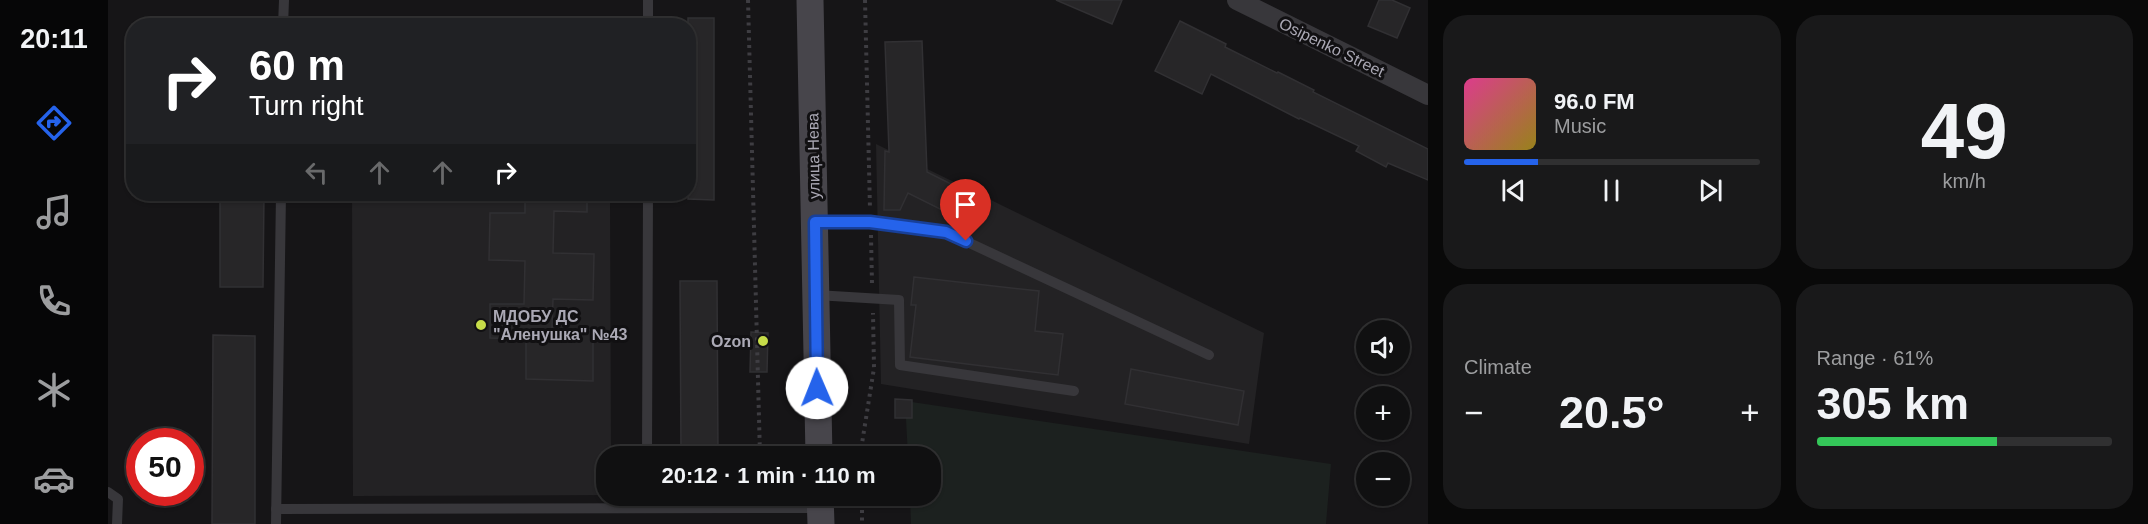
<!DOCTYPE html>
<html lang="en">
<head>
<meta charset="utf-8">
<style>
  :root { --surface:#101011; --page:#19191a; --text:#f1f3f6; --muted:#9c9d9f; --line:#303031; --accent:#2563eb }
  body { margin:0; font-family:Arial,sans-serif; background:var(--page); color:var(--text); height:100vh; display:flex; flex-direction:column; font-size:22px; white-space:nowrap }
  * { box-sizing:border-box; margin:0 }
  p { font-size:20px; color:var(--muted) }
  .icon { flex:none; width:33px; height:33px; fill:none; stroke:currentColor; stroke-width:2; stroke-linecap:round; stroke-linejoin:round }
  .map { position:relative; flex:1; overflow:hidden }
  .side { display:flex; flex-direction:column; gap:15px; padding:15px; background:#090909; width:720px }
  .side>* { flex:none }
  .hud { position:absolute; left:18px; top:18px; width:570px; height:183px; border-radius:24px; box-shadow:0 2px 4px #0004,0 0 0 2px var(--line); background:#202124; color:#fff; overflow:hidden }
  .tools { position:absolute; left:1248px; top:320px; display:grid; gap:12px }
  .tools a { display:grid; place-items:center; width:54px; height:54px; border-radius:50%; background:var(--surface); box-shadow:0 2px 4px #0004,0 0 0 2px var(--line); font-size:30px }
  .speed { position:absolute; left:18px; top:428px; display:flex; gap:12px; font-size:30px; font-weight:700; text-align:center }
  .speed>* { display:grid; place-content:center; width:78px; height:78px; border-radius:50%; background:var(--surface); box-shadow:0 2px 4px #0004,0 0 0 2px var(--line); line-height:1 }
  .speed .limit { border:9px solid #d22; background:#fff; color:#111 }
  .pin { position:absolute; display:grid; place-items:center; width:51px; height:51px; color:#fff; margin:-62px -26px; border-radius:50% 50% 50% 0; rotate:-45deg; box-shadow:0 0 6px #0007 }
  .pin .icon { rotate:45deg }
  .me { position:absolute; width:66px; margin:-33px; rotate:359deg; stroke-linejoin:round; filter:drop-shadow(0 0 4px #0008) }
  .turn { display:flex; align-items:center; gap:21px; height:126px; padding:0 24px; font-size:27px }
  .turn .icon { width:78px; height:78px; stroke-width:2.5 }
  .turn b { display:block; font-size:42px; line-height:51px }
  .lanes { display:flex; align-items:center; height:57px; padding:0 24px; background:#0003; justify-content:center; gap:30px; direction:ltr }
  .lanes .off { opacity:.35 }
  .big { font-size:45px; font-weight:700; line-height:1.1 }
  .side .widget { flex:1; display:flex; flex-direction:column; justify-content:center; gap:9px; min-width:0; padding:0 21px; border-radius:24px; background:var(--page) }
  .side .dial { align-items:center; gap:0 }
  .dial b { font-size:78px; line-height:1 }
  .song { display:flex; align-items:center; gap:18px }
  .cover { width:72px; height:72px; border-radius:9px; background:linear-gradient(135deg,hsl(330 70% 55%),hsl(50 70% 35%)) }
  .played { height:6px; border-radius:3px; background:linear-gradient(90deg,var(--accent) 25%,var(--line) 25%) }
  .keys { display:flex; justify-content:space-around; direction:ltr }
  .heat { display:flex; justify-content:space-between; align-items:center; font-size:33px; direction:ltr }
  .charge { height:9px; border-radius:4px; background:linear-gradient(90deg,#34c759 61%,var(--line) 0) }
  .side .tiles { flex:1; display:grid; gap:15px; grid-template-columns:repeat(2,1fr) }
  .trip { position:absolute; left:488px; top:446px; width:345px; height:60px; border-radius:24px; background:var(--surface); box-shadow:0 2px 4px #0004,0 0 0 2px var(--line); font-weight:700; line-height:60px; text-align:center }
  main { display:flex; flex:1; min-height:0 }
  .tabs { display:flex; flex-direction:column; width:108px; justify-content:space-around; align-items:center; background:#060607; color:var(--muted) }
  .tabs .icon { width:42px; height:42px }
  .tabs .on { color:var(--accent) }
  .tabs b { font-size:27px; color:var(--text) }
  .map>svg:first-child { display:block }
  .built { fill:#232224 }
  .green { fill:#1c211f }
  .building { fill:#272628; stroke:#313033; stroke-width:1.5 }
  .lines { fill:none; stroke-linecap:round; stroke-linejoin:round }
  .path { stroke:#3e3d42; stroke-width:4; stroke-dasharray:3 4.5; stroke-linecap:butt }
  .service { stroke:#38373b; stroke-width:10 }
  .minor { stroke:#38373b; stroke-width:20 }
  .secondary { stroke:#47454b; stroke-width:27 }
  .route-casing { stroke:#184099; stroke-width:15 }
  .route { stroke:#2563eb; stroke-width:10 }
  .poi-dot { fill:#c6dc49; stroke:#111012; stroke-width:2 }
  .labels { text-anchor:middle; stroke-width:6; stroke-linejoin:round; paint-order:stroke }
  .street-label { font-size:16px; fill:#aba9b5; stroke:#111012 }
  .poi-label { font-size:16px; font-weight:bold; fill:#aba9b5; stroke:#111012; text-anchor:start }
</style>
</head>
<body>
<main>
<nav class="tabs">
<b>20:11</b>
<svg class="icon on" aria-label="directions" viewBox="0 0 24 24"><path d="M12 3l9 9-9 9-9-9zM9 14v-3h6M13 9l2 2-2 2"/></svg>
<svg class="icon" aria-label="music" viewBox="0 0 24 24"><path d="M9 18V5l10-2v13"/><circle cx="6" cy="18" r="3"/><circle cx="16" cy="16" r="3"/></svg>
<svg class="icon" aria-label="phone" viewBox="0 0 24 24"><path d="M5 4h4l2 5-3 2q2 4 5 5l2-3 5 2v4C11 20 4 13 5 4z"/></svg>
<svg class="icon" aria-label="climate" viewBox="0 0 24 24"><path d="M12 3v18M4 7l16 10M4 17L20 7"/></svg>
<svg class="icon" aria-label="car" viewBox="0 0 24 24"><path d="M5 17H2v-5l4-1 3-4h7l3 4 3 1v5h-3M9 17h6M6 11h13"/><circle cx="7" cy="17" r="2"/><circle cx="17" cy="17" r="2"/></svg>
</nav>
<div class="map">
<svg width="1320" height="524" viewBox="0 0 1320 524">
  <rect width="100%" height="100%" fill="#161517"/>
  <g class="built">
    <polygon points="768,144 1156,333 1141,444 773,384"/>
    <polygon points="244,194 502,194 503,456 498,456 498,495 503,495 245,496"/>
  </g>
  <polygon class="green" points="797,401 1223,464 1218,524 803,524 802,495 822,495 822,456 800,456"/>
  <g class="building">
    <polygon points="948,0 1014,0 1004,24"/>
    <polygon points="1271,0 1284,0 1302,8 1289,38 1260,26"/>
    <polygon points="580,18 606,18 606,200 580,199"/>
    <polygon points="1072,21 1118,44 1117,47 1169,73 1170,72 1206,90 1205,92 1320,149 1320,180 1280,163 1278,167 1248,151 1251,146 1192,118 1191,119 1103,74 1094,94 1047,71"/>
    <polygon points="814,41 819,172 875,200 844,215 800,193 792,210 776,210 777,151 781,152 777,42"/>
    <polygon points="112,194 156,194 155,287 112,287"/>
    <polygon points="417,194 479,194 479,212 446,211 445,253 486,254 485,300 445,299 444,330 485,330 485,381 418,379 418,339 382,338 382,304 416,304 417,261 381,260 382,213 417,213"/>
    <polygon points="806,277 931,291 927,331 955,334 950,375 802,357 808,305 803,305"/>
    <polygon points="572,281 609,281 610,456 573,456"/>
    <polygon points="643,332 660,333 659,372 642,372"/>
    <polygon points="105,335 147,336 147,524 104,524"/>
    <polygon points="1023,369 1136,391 1130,425 1017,404"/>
    <polygon points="787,399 804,400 804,418 787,418"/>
  </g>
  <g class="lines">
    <g class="path">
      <polyline points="640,0 652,456"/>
      <polyline points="757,0 762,209"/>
      <polyline points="763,235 764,284"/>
      <polyline points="752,456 766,368 765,313"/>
      <polyline points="754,495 754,524"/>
    </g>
    <g class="service">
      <polyline points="175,26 176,0"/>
      <polyline points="540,26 540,0"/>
      <polyline points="707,222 762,222 838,232 1101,355"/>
      <polyline points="708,295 791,300 792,365 966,391"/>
      <polyline points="539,456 540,194"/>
      <polyline points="0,492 10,499 9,524"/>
      <polyline points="168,509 712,508"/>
      <polyline points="168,524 173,194"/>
    </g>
    <polyline class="minor" points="1129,0 1320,95"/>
    <g class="secondary">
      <polyline points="702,0 711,456"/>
      <polyline points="712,495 713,524"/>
    </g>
  </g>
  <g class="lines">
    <g class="route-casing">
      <polyline id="route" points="709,388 707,222 762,222 838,232 858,241"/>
    </g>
    <use href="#route" class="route"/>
  </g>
  <g class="poi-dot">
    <circle cx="373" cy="325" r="6"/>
    <circle cx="655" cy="341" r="6"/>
  </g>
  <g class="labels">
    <g class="street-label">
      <text transform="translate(1224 47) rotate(26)" y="6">Osipenko Street</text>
      <text transform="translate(705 156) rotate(-91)" y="6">улица Нева</text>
    </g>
    <g class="poi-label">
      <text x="385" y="322">МДОБУ ДС<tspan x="385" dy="18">"Аленушка" №43</tspan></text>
      <text x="643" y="347" text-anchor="end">Ozon</text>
    </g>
  </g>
</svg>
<div class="tools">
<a><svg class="icon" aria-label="sound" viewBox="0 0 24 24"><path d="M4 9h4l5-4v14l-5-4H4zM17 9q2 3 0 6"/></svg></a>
<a>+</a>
<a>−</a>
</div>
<div class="speed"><div class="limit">50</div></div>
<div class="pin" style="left:858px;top:241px;background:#d93025"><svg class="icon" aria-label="arrive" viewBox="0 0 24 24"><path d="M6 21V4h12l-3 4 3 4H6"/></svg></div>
<svg class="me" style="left:709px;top:388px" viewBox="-20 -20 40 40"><circle r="19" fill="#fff"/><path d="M0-13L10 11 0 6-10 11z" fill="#2563eb"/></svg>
<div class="trip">20:12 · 1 min · 110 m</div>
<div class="hud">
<div class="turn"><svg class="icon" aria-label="right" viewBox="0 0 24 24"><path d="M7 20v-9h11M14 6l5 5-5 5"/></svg><div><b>60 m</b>Turn right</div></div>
<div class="lanes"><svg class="icon off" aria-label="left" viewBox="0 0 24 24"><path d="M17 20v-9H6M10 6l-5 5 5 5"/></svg><svg class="icon off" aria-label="ahead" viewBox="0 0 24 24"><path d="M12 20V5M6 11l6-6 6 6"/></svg><svg class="icon off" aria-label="ahead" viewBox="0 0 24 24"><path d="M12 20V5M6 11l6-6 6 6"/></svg><svg class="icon" aria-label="right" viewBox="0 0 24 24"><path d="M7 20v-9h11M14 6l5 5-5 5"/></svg></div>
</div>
</div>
<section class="side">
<div class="tiles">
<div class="widget">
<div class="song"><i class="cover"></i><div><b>96.0 FM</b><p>Music</p></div></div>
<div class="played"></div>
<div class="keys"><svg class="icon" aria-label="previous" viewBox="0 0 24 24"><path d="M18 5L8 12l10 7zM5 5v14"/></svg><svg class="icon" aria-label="pause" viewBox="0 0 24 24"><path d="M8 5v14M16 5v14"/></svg><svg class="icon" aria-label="next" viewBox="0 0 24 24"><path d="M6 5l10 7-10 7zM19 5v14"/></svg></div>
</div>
<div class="widget dial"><b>49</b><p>km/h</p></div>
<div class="widget"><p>Climate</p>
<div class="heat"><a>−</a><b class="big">20.5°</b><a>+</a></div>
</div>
<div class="widget"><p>Range · 61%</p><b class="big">305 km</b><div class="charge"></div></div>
</div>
</section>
</main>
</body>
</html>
